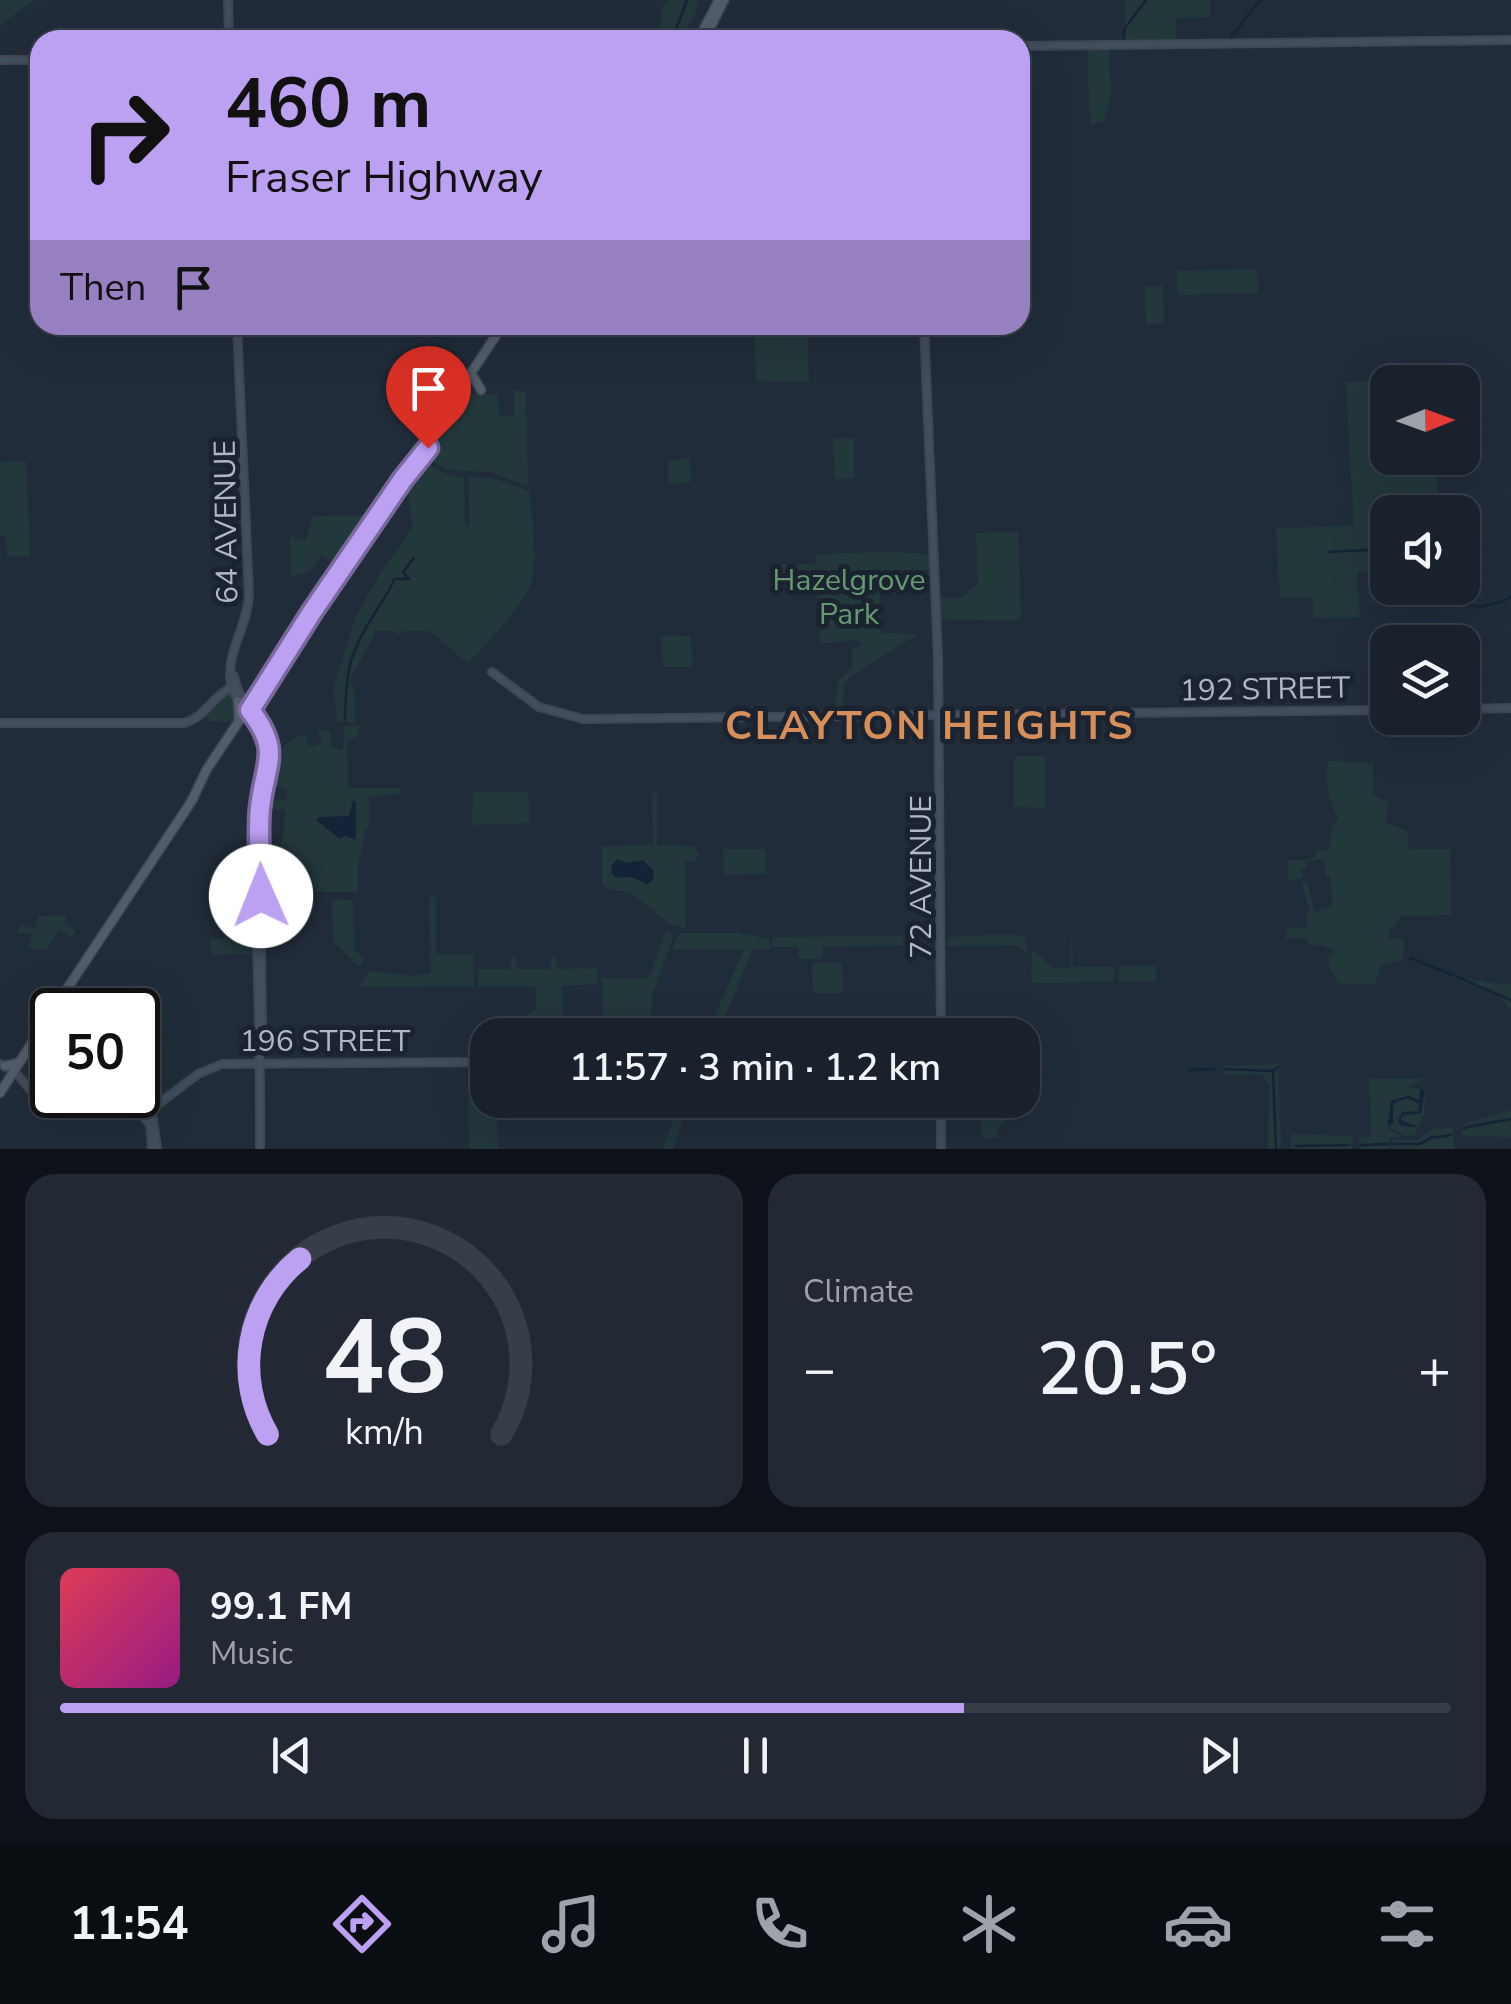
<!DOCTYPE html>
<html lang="en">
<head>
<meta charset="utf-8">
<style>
  :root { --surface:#19212c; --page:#222934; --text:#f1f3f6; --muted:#9fa3a9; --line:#373e48; --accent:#bca0f2 }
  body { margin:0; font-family:"Nunito Sans",sans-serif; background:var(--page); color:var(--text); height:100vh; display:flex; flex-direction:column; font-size:38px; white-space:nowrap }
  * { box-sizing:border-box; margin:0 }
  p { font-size:32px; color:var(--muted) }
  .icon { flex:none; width:55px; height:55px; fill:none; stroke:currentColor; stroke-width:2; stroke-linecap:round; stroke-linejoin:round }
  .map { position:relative; height:1149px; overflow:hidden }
  .details { display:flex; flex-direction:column; gap:25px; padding:25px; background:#0e1218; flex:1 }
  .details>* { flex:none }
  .top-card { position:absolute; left:30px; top:30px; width:1000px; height:305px; border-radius:30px; box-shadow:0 10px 40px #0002,0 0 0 2px var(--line); background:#bca0f2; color:#111; overflow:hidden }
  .needle { width:65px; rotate:89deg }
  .fabs { position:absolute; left:1370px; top:365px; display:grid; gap:20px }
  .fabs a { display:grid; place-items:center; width:110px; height:110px; border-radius:20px; background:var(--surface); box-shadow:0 10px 40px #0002,0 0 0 2px var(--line); font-size:50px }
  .speed { position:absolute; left:30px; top:988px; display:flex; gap:20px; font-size:50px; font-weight:700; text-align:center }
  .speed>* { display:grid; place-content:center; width:130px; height:130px; border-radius:50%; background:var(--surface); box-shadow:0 10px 40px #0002,0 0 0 2px var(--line); line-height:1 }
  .speed .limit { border:5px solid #111; border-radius:15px; background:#fff; color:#111 }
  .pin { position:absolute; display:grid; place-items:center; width:85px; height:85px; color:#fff; margin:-102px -42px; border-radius:50% 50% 50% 0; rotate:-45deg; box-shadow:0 0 10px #0007 }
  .pin .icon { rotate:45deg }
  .me { position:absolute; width:110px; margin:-55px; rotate:359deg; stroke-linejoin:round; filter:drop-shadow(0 0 8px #0008) }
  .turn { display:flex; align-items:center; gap:35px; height:210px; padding:0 30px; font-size:45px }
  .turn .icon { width:130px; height:130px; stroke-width:2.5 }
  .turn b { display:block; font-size:70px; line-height:85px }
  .then { display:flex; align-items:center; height:95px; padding:0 30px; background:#0003; gap:20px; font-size:38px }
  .big { font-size:75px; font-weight:600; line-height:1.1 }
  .details .tile { flex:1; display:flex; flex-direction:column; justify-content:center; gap:15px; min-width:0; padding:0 35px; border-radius:30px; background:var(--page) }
  .details .dial { align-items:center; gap:0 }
  .dial svg { height:260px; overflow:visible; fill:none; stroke:var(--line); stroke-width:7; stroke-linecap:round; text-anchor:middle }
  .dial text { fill:var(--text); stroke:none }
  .song { display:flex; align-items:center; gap:30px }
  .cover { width:120px; height:120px; border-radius:15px; background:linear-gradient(135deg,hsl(350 70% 55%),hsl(310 70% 35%)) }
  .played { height:10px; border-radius:5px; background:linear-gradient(90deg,var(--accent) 65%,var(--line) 65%) }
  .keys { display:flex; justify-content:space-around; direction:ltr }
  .heat { display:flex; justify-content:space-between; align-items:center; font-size:55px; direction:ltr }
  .details .tiles { flex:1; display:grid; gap:25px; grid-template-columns:1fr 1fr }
  .tile:last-child { grid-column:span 2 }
  .trip { position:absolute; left:470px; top:1018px; width:570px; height:100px; border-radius:30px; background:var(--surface); box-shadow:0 10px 40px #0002,0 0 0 2px var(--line); font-weight:600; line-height:100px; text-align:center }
  .menu { display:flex; height:160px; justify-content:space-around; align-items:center; background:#0a0d12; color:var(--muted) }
  .menu .icon { width:70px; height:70px }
  .menu .current { color:var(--accent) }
  .menu b { font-size:45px; color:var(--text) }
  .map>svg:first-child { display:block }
  .green { fill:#23383b }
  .water { fill:#142337 }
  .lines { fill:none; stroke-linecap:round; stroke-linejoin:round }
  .stream { stroke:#142337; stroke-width:2.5 }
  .secondary-casing { stroke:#3e4753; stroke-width:10 }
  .primary-casing { stroke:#3e4753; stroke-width:11 }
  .secondary { stroke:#424d5d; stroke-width:6 }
  .primary { stroke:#525d6a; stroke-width:8 }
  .route-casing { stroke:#7a689d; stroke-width:25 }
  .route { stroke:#bca0f2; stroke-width:18 }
  .labels { text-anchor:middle; stroke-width:10; stroke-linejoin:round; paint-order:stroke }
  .street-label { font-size:30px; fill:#afb8c6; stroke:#1a232f }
  .park-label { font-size:30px; fill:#669871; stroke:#1a232f }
  .district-label { font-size:40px; font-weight:bold; letter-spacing:2.5px; fill:#d68f5a; stroke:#1a232f }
</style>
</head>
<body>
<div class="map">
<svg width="1511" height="1149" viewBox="0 0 1511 1149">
  <rect width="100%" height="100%" fill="#212c3a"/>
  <g class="green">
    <polygon points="0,0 34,0 0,25"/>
    <polygon points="670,0 698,1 695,17 679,40 659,40 663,5"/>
    <polygon points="1125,0 1210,0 1210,17 1176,18 1176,40 1125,40"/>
    <polygon points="1087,50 1109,50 1111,97 1103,122 1090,124"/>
    <polygon points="1031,174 1032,209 1020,209 1020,175"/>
    <polygon points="1257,269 1258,293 1178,295 1177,271"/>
    <polygon points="1163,286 1164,323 1146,324 1145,287"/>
    <polygon points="754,325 807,325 809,382 756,381"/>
    <polygon points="1434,380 1434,382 1388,382 1388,458 1436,458 1438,512 1388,512 1387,571 1357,572 1360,617 1314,618 1312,598 1280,598 1276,528 1354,526 1346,382"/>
    <polygon points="514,390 526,392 528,487 492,472 447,470 427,458 426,453 466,393 498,394 499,416 514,416"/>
    <polygon points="835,438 854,438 854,478 835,479 833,441"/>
    <polygon points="690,458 691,482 668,484 668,461"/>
    <polygon points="26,461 30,556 7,557 6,537 0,536 0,462"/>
    <path d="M424 462 444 473 464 478 465 527 469 526V477L492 478 529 491C532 513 537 555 533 577 527 605 486 642 468 664L430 631H403L400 635 391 631H376L350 680 355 695V723L337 721 334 686 356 616 381 572 413 527 406 484 420 463Z"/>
    <polygon points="376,515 340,568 322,555 310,571 291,577 290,536 305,541 313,516"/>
    <polygon points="1018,532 1021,618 1012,621 939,619 937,598 960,598 978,584 976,533"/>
    <polygon points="889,552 931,554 932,570 879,571 881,633 918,634 851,676 844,685 842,713 834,713 838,681 852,667 852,647 858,648 861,644 856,640 820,644 816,554"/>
    <rect x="777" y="564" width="38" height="23"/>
    <polygon points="665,635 690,636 693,667 664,667 661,639"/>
    <polygon points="224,693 231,693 237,708 235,722 208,721 206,714"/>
    <polygon points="344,726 362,726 357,731 359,735 347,741 348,788 400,788 400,794 369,796 369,828 366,829 358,865 358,892 264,892 262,882 270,879 275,854 283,840 285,810 268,808 269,802 287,799 287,789 273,786 284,745 305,733 309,746 322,744 317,730 331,731 331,747 343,750"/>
    <polygon points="1017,756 1045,756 1046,808 1014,807 1014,759"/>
    <path d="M1328 761 1373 763V795L1389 802 1385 822 1407 831 1409 849H1450L1451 915 1402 916 1389 931 1388 938 1404 939 1403 959 1381 966 1375 985 1339 983 1331 971 1328 956 1334 953 1333 948 1308 944 1307 938H1285L1287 929 1307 927 1306 915 1310 911 1301 882H1307L1315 912 1333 906 1330 876H1326L1323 859 1306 862 1307 867 1301 870 1303 878 1288 881V860H1309L1316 856V850H1329L1332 827 1339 819C1329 803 1324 779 1328 761Z"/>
    <polygon points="473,792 528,792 530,823 472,825"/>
    <path d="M652 793H657V845L693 846 699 854 695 861H685L686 929C658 923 654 905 631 894 620 889 610 893 602 884V846L653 845Z"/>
    <polygon points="723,849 765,849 766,874 724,875"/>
    <polygon points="429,897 436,897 436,954 473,954 474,986 358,987 369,971 413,976 431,973"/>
    <polygon points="332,899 353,900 354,950 365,959 359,967 333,941"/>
    <polygon points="68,915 64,923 76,931 72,937 59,929 47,949 28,949 33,934 17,933 20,925 34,929 39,916"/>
    <polygon points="666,929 673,936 652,997 651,1018 603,1018 602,978 645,979 651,973"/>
    <polygon points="679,933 739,933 769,939 770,949 753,949 717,1035 709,1035 711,1023 744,950 672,949"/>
    <polygon points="1009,934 1025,937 1028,954 1016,945 946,946 950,937"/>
    <polygon points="1071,934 1073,967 1114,967 1114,982 1032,983 1031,951 1036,952 1052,968 1071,967"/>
    <polygon points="901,936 904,945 823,947 822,959 799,959 798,947 772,947 772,939 776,937"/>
    <polygon points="254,937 255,954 211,955 211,939"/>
    <polygon points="511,956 516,956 517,969 551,969 551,956 556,956 557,969 597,968 598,984 562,986 563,1021 556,1022 556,1035 523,1035 528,1014 536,1009 535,986 478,986 478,969 511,969"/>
    <polygon points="812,963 842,963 843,993 813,993"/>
    <polygon points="1119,966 1156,966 1156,981 1119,982"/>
    <polygon points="1459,978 1511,985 1511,1010 1498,995 1460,982"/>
    <polygon points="1278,1064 1281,1149 1268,1149 1269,1085 1261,1074 1223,1075 1223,1066"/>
    <polygon points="1369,1079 1425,1079 1406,1087 1423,1089 1426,1092 1424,1115 1414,1135 1405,1136 1390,1127 1396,1101 1409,1098 1419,1103 1418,1112 1402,1112 1398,1118 1401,1125 1416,1128 1416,1125 1402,1123 1401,1116 1420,1114 1424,1090 1419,1093 1419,1101 1408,1096 1392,1100 1387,1123 1389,1127 1386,1127 1404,1138 1389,1137 1389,1149 1360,1149 1361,1138 1371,1137"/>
    <polygon points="468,1100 484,1100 491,1104 495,1100 509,1102 497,1109 498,1148 510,1149 469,1149"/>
    <polygon points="682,1100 691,1100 690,1118 683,1118 673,1149 662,1149"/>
    <polygon points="1004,1104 1007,1116 1004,1124 999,1126 998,1137 1010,1137 982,1139 981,1105"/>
    <polygon points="1511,1110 1511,1137 1462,1136 1461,1125"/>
    <polygon points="1453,1128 1454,1149 1391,1149 1392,1140 1418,1140 1432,1129"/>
    <polygon points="1291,1134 1352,1136 1353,1149 1291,1149"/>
  </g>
  <g class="water">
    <polygon points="353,800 356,802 356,840 346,836 340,839 316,820 319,817 349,816"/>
    <path d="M617 859 626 863 643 860 653 870 654 878 647 885C636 878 631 875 616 878L612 874 611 866Z"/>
    <polygon points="1420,1089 1425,1091 1421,1113 1403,1115 1400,1120 1418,1127 1402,1126 1398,1122 1402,1112 1419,1111 1419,1104 1408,1098 1393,1103 1393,1123 1388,1126 1391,1101 1409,1096 1419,1100"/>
  </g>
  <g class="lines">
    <g class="stream">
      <polyline points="1124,39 1125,28 1146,0"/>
      <polyline points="1230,39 1260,0"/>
      <polyline points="672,40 687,0"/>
      <polyline points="1328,552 1388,549"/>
      <path d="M1449 588 1456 600C1475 611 1493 606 1511 597"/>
      <path d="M345 720C346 671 348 655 375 613 381 602 390 592 394 579H409L403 572 414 558"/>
      <polyline points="1410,958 1453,975"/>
      <polyline points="1457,977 1511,1000"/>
      <polyline points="1224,1069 1273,1071 1278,1067"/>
      <polyline points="1189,1070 1214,1069"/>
      <polyline points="1273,1071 1276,1149"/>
      <polyline points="1463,1128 1511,1119"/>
      <polyline points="1392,1144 1420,1144 1430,1138 1451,1135"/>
      <polyline points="1361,1145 1387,1144"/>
      <polyline points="1296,1146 1350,1145"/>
    </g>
    <g class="secondary-casing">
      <g id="secondary">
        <polyline points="228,0 229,40"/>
        <polyline points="1020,46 1511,40"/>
        <polyline points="0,60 40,60"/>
        <path d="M237 325 249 595C248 623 229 649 230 676 231 706 264 722 267 751 269 776 255 801 255 827 256 934 261 1042 260 1149"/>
        <polyline points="924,325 938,658 941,1035"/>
        <polyline points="492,672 539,707 583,719 1388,710"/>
        <path d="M234 676C241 716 280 727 268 773"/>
        <polyline points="1462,709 1511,708"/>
        <polyline points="977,718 1050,717"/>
        <path d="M0 723H184C206 717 212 696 232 687"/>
        <polyline points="260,825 261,897"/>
        <polyline points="261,950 262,1032"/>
        <path d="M0 1064C24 1073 29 1095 48 1107L139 1111 150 1125 152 1149"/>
        <polyline points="42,1099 57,1104 139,1106 153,1119 157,1149"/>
        <polyline points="941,1100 941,1149"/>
        <polyline points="144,1115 198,1074 222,1064 488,1062"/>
      </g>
    </g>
    <g class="primary-casing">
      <g id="primary">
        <polyline points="698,40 719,0"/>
        <polyline points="704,40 724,0"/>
        <polyline points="474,378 481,390"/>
        <polyline points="238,701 239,721"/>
        <polyline points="192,800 207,769 503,325"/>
        <polyline points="53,1010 193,799"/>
        <polyline points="45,1022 42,1006 57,1004"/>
        <polyline points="5,1066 20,1062"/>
        <polyline points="0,1093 52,1011"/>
      </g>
    </g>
    <use href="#secondary" class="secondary"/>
    <use href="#primary" class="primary"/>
  </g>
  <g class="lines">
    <g class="route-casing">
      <path id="route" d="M261 896C261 867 257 836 260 808 265 762 282 752 250 710L312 612 403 479 428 448"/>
    </g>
    <use href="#route" class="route"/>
  </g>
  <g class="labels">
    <g class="street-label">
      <text transform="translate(226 522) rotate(-91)" y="10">64 AVENUE</text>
      <text transform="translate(1265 689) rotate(-1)" y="10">192 STREET</text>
      <text transform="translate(921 877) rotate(-90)" y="10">72 AVENUE</text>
      <text x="325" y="1051">196 STREET</text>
    </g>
    <g class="park-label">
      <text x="849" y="590">Hazelgrove<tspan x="849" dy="34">Park</tspan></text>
    </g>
    <g class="district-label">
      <text x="930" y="739">CLAYTON HEIGHTS</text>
    </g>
  </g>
</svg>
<div class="fabs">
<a><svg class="needle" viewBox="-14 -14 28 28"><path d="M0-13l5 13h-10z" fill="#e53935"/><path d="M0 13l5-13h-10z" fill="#9fa3a9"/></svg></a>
<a><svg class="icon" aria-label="sound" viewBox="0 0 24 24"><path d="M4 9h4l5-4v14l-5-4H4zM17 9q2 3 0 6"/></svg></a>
<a><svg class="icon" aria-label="layers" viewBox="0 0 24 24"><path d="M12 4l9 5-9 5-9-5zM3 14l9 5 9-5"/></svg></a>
</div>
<div class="speed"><div class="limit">50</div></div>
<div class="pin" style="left:428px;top:448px;background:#d93025"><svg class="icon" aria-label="arrive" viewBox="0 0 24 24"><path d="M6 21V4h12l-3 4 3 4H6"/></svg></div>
<svg class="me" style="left:261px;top:896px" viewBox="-20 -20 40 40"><circle r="19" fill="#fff"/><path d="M0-13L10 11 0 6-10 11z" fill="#bca0f2"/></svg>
<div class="trip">11:57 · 3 min · 1.2 km</div>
<div class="top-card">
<div class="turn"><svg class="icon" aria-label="right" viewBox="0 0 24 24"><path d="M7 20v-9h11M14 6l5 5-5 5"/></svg><div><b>460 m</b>Fraser Highway</div></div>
<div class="then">Then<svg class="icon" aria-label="arrive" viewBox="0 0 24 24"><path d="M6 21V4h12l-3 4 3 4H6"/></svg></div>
</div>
</div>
<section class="details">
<div class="tiles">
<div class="tile dial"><svg viewBox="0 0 100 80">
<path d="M14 69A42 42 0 1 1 86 69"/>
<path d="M14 69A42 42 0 0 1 24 15" stroke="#bca0f2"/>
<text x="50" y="56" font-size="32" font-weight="700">48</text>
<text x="50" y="72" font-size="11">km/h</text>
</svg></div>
<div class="tile"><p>Climate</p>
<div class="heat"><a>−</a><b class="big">20.5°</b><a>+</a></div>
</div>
<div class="tile">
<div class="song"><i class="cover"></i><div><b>99.1 FM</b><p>Music</p></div></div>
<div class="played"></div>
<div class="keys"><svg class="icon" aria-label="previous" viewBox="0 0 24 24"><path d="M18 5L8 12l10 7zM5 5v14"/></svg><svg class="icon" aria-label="pause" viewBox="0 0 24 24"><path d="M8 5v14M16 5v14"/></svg><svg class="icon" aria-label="next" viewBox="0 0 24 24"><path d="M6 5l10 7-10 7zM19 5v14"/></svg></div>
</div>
</div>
</section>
<nav class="menu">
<b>11:54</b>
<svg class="icon current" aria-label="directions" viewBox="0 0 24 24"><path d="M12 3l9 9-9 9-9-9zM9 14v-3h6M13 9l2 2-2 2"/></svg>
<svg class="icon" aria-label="music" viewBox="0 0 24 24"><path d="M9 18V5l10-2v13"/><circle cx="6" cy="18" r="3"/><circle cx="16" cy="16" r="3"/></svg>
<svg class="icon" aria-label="phone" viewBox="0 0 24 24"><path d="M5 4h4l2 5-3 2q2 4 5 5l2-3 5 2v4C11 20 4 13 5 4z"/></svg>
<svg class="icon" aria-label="climate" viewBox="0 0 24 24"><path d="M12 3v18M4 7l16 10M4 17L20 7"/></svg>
<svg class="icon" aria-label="car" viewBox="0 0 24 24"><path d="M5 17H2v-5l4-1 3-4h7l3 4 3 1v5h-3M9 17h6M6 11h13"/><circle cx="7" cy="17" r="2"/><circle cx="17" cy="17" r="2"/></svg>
<svg class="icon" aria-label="filters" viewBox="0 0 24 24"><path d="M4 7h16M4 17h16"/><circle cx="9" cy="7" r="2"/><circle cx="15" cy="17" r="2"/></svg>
</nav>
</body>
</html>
